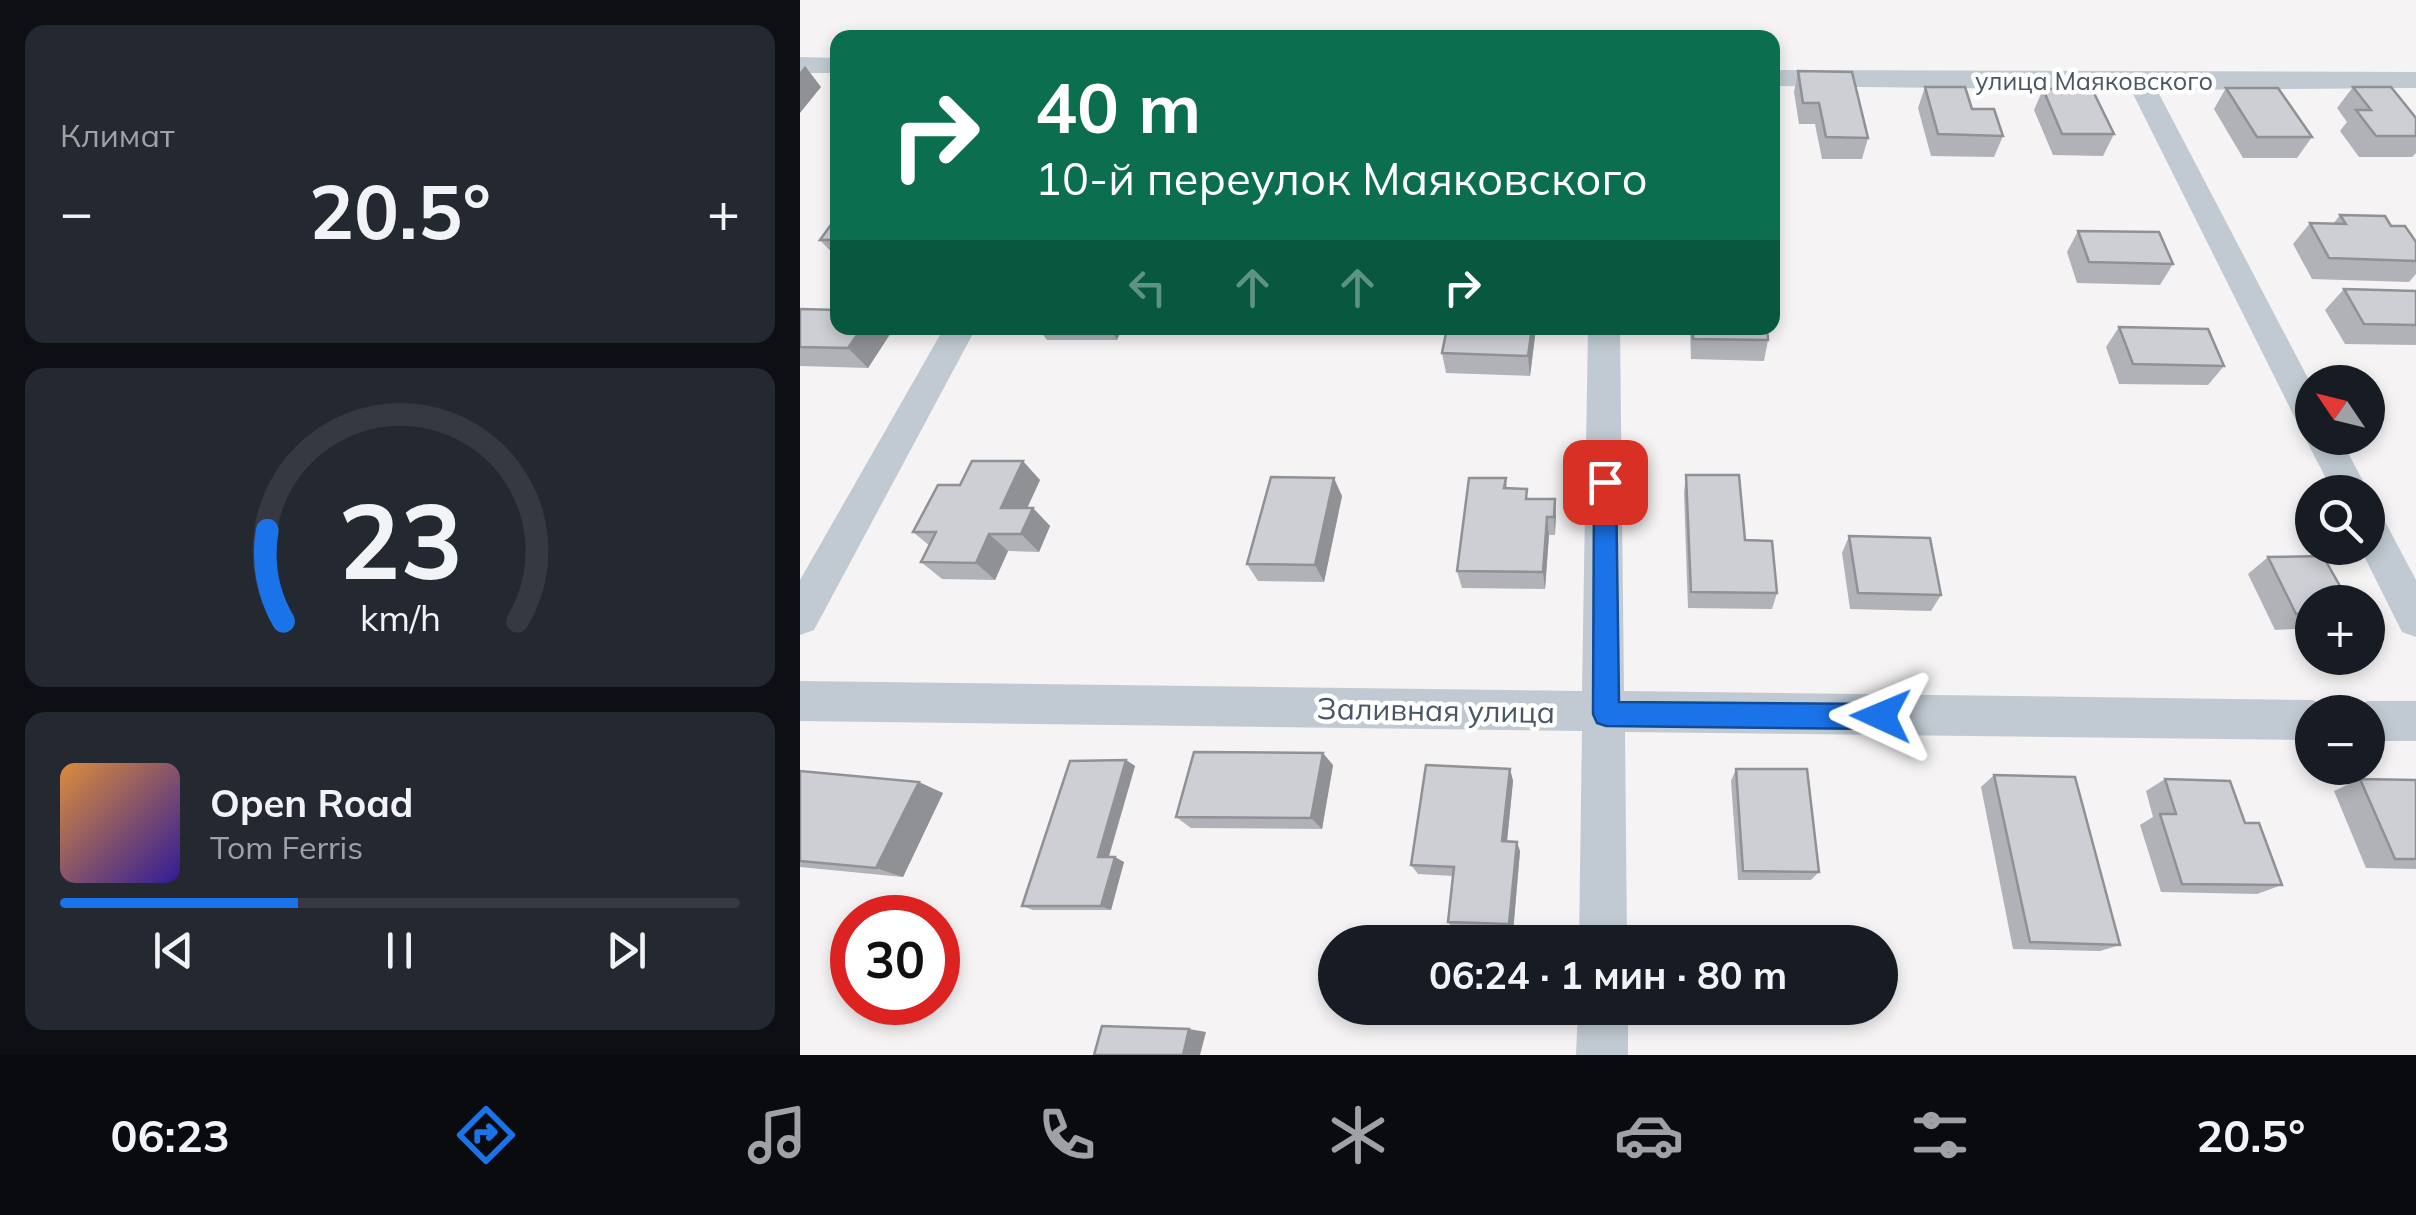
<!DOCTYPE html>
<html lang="ru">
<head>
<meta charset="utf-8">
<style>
  :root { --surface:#171b24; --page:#242831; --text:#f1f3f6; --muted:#9ea1a6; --line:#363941; --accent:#1a73e8 }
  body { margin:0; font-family:Mulish,sans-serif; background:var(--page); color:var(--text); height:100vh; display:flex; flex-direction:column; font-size:38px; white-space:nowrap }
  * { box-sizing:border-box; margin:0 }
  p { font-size:32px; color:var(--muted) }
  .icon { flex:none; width:55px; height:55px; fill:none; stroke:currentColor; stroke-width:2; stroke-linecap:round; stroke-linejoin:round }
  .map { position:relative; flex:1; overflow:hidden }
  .sheet { display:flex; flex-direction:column; gap:25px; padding:25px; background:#0d0f14; width:800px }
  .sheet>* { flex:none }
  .guide { position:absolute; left:30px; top:30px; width:950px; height:305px; border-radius:20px; box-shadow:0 5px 15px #0003; background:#0b6e4f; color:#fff; overflow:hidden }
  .needle { width:65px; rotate:305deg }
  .controls { position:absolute; left:1495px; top:365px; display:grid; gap:20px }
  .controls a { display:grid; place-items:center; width:90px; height:90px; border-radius:50%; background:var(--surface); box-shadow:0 5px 15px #0003; font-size:50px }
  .speed { position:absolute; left:30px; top:895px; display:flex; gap:20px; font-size:50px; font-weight:700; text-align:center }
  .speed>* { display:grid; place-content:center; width:130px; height:130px; border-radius:50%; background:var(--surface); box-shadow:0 5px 15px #0003; line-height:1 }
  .speed .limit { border:15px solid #d22; background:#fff; color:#111 }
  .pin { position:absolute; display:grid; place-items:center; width:85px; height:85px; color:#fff; margin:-42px; border-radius:20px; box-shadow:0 5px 15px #0006 }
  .me { position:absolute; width:110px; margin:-55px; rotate:271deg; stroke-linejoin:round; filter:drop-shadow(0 0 8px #0008) }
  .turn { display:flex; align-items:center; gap:35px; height:210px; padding:0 40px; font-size:45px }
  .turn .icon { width:130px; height:130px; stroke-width:2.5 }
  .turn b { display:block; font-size:70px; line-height:85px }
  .lanes { display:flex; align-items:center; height:95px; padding:0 40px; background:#0003; justify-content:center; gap:50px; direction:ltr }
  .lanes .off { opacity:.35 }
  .big { font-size:75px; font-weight:700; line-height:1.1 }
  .sheet .tile { flex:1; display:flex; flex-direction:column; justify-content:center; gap:15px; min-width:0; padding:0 35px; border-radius:20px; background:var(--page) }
  .sheet .dial { align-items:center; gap:0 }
  .dial svg { height:260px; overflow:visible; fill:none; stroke:var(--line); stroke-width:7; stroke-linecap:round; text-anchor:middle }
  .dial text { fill:var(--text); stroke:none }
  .song { display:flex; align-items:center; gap:30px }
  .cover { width:120px; height:120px; border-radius:15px; background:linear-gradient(135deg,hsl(30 70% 55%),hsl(250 70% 35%)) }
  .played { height:10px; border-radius:5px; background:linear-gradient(90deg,var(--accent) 35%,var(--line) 35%) }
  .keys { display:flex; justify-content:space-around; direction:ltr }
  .heat { display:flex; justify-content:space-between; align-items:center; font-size:55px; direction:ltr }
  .trip { position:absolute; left:518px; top:925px; width:580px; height:100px; border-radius:50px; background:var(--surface); box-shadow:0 5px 15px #0003; font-weight:700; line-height:100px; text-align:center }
  .dock { display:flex; height:160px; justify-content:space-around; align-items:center; background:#090b0e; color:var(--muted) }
  .dock .icon { width:70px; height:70px }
  .dock .selected { color:var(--accent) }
  .dock b { font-size:45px; color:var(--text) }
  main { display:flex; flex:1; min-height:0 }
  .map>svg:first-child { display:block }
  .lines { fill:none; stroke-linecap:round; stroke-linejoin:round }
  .minor { fill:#c1cad2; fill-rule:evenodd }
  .wall { fill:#b0b2b7 }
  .shaded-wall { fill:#909195 }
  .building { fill:#cdcfd5; stroke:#909195; stroke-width:2.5 }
  .route { fill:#1a73e8; stroke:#114b97; stroke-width:2.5 }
  .labels { text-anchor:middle; stroke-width:9; stroke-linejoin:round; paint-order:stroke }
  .far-street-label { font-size:25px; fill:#4a5661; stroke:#fff }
  .street-label { font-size:30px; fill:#4a5661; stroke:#fff }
</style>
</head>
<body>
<main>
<section class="sheet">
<div class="tile"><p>Климат</p>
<div class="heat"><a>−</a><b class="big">20.5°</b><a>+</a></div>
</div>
<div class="tile dial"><svg viewBox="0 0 100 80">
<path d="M14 69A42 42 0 1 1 86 69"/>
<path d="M14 69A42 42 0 0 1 9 41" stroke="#1a73e8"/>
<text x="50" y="56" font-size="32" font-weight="700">23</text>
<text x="50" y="72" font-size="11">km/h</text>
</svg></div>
<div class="tile">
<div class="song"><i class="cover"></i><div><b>Open Road</b><p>Tom Ferris</p></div></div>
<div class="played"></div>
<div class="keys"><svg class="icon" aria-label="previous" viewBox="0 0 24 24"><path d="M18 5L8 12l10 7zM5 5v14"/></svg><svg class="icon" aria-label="pause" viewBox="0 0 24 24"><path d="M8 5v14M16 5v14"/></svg><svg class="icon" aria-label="next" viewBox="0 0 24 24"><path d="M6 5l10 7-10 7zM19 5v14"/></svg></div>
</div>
</section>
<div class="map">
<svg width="1616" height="1055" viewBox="0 0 1616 1055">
  <rect width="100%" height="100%" fill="#f5f3f3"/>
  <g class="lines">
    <g class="minor">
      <polygon points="0,57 38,58 38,73 0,73"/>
      <polygon points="972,70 1616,72 1616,88 1357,90 1512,386 1512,438 1540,438 1569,492 1568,495 1533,492 1505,438 1509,431 1500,427 1495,418 1331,90 972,86"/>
      <polygon points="144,328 176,328 14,630 0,635 0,580"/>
      <polygon points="788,328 820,328 824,691 1512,700 1527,706 1530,712 1512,712 1512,740 825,732 827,942 779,942 782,731 0,721 0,681 782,691"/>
      <polygon points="1568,509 1581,514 1616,580 1616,637 1602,632 1560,548 1568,548"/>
      <polygon points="1568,701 1616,701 1616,741 1568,741 1568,712 1550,712 1553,707"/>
      <polygon points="778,1008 828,1008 828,1055 776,1055"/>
    </g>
  </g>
  <g class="wall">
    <polygon points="998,71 1068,138 1062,159 1022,159 1015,124 999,124 994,92"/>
    <polygon points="1125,87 1172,109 1203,136 1194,157 1131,156 1118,108"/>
    <polygon points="1553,87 1616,118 1616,153 1612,157 1559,157 1540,131 1547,122 1537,108"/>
    <polygon points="1426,88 1512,137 1497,158 1443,158 1414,109"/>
    <polygon points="1243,89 1314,134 1303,156 1253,155 1234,110"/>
    <polygon points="38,215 38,259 20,240"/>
    <polygon points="1540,215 1591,226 1616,242 1616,274 1609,282 1512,279 1493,244 1510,223 1533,224"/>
    <polygon points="1278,231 1373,264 1360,285 1277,283 1267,252"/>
    <polygon points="1544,289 1616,291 1616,345 1545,344 1525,310"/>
    <polygon points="0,309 38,328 89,328 92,331 68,368 0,366"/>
    <polygon points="1319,327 1424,366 1408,385 1319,384 1306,347"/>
    <polygon points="238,328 322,328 317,340 247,340"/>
    <polygon points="647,328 736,328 730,376 646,373 642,353"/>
    <polygon points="890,328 967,328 968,340 964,361 891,359"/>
    <polygon points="886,475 945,540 977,593 972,609 888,608 884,493"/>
    <polygon points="706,478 707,488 728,499 755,499 755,535 749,535 745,589 662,588 657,571"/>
    <polygon points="240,480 227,508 233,508 250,526 239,552 208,551 195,580 142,579 121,562 130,546 113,532 160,485"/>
    <polygon points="542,496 524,582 458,581 447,564"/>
    <polygon points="1049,536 1141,595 1131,611 1050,609 1042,553"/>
    <polygon points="1468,557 1512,602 1512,628 1475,630 1448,574"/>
    <polygon points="326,760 335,766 309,857 324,862 311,910 233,910 222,906"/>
    <polygon points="533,765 522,829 391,828 376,817"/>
    <polygon points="710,769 713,781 707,841 720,851 713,932 654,930 648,922 653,876 618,874 611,865"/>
    <polygon points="936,769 1019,872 1011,880 938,880 931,781"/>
    <polygon points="0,771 143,793 103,877 0,867"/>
    <polygon points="1194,775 1320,945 1300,951 1213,949 1181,787"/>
    <polygon points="1365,779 1445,823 1482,885 1457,894 1361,892 1340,825 1353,817 1346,791"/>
    <polygon points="1560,779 1616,780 1616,869 1566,868 1534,791"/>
  </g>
  <g class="shaded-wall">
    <polygon points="5,66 21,87 0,113 0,72"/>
    <polygon points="62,328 89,328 92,331 68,368 48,348"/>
    <polygon points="310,328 322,328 317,340"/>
    <polygon points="732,328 736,328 730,376 728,356"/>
    <polygon points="223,461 240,480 219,526 201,508"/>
    <polygon points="534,478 542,496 524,582 515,565"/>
    <polygon points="755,499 756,517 755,535 754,517"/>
    <polygon points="233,508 250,526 239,552 221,534"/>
    <polygon points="747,517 749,535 745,589 743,572"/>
    <polygon points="189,534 208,551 195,580 176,563"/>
    <polygon points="523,753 533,765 522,829 511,818"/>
    <polygon points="326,760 335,766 307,862 298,857"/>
    <polygon points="710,769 713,781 706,851 702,841"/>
    <polygon points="119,782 143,793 103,877 76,868"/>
    <polygon points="717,842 720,851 713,932 709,924"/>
    <polygon points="315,857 324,862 311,910 301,906"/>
    <polygon points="389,1029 406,1032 400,1055 383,1055"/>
  </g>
  <g class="building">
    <polygon points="998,71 1052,72 1068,138 1026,137 1019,103 1003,103"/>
    <polygon points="1125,87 1165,87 1172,109 1194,109 1203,136 1138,134"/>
    <polygon points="1553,87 1591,87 1616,118 1616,136 1576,136 1556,110 1571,110"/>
    <polygon points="1426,88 1478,88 1512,137 1457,137"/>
    <polygon points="1243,89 1292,89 1314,134 1262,134"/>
    <polygon points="38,215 38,240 20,240"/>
    <polygon points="1540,215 1585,216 1591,226 1605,226 1616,242 1616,261 1529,258 1510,223 1546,224"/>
    <polygon points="1278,231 1359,232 1373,264 1289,262"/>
    <polygon points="1544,289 1616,291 1616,325 1564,324"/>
    <polygon points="0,309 38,310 38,328 62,328 48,348 0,347"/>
    <polygon points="1319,327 1408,329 1424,366 1333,364"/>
    <polygon points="647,328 732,328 728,356 642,353"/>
    <polygon points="893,328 967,328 968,340 893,339"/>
    <polygon points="172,461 223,461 201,508 233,508 221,534 189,534 176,563 121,562 136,532 113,532 138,485 160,485"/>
    <polygon points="886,475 939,475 945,540 972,541 977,593 891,592"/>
    <polygon points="471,477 534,478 515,565 447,564"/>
    <polygon points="669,478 706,478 704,488 727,489 726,499 755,499 754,517 747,517 743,572 657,571"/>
    <polygon points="1049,536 1130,538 1141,595 1058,593"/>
    <polygon points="1523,556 1549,602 1512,602 1512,613 1496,614 1468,557"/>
    <polygon points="394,752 523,753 511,818 376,817"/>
    <polygon points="326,760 298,857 315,857 301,906 222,906 270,761"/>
    <polygon points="626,765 710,769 702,841 717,842 709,924 648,922 654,867 611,865"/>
    <polygon points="936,769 1007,769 1019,872 943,871"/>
    <polygon points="0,771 119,782 76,868 0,861"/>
    <polygon points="1194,775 1275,777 1320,945 1230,942"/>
    <polygon points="1365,779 1430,781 1445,823 1459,823 1482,885 1382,884 1360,814 1376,814"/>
    <polygon points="1560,779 1616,780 1616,859 1595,859"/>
    <polygon points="302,1026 389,1029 383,1055 294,1055"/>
  </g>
  <polygon class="route" points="805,473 816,482 819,702 1081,704 1090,708 1094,716 1090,725 1081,729 806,726 797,723 793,714 794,482"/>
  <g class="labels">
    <g class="far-street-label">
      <text x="1294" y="90">улица Маяковского</text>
    </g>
    <g class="street-label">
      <text transform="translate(636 711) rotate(1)" y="10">Заливная улица</text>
    </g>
  </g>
</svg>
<div class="controls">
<a><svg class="needle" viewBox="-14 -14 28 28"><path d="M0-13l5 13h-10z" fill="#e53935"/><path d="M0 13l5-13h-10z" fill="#9ea1a6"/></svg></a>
<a><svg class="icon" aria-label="search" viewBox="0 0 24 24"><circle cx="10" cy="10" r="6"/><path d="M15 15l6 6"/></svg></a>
<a>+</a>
<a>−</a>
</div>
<div class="speed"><div class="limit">30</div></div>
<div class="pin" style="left:805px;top:482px;background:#d93025"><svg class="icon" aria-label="arrive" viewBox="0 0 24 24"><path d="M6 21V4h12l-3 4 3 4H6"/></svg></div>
<svg class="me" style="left:1081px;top:716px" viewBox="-20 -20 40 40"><path d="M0-17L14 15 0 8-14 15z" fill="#1a73e8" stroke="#fff" stroke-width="4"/></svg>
<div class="trip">06:24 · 1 мин · 80 m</div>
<div class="guide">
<div class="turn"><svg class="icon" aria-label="right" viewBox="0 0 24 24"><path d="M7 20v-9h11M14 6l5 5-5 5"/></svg><div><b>40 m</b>10-й переулок Маяковского</div></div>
<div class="lanes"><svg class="icon off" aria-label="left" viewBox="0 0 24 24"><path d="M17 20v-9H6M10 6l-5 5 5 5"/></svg><svg class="icon off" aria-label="ahead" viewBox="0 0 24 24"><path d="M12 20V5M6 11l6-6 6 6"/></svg><svg class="icon off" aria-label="ahead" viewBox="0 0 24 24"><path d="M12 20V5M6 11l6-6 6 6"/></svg><svg class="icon" aria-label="right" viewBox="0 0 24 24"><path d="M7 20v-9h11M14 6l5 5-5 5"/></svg></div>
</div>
</div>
</main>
<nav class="dock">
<b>06:23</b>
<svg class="icon selected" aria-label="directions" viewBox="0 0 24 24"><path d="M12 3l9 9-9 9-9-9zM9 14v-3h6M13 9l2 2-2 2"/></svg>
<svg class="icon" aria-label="music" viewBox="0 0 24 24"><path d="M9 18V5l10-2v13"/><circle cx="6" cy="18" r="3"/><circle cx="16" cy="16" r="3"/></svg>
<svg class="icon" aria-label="phone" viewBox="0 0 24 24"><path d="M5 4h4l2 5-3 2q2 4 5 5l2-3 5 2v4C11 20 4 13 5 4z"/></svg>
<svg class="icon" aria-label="climate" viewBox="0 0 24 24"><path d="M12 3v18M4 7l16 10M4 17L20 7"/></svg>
<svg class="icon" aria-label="car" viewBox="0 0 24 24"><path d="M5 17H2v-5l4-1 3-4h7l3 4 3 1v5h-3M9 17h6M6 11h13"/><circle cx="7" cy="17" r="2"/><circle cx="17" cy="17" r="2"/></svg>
<svg class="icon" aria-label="filters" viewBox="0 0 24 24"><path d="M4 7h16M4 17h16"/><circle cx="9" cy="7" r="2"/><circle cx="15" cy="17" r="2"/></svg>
<b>20.5°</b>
</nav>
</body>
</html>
